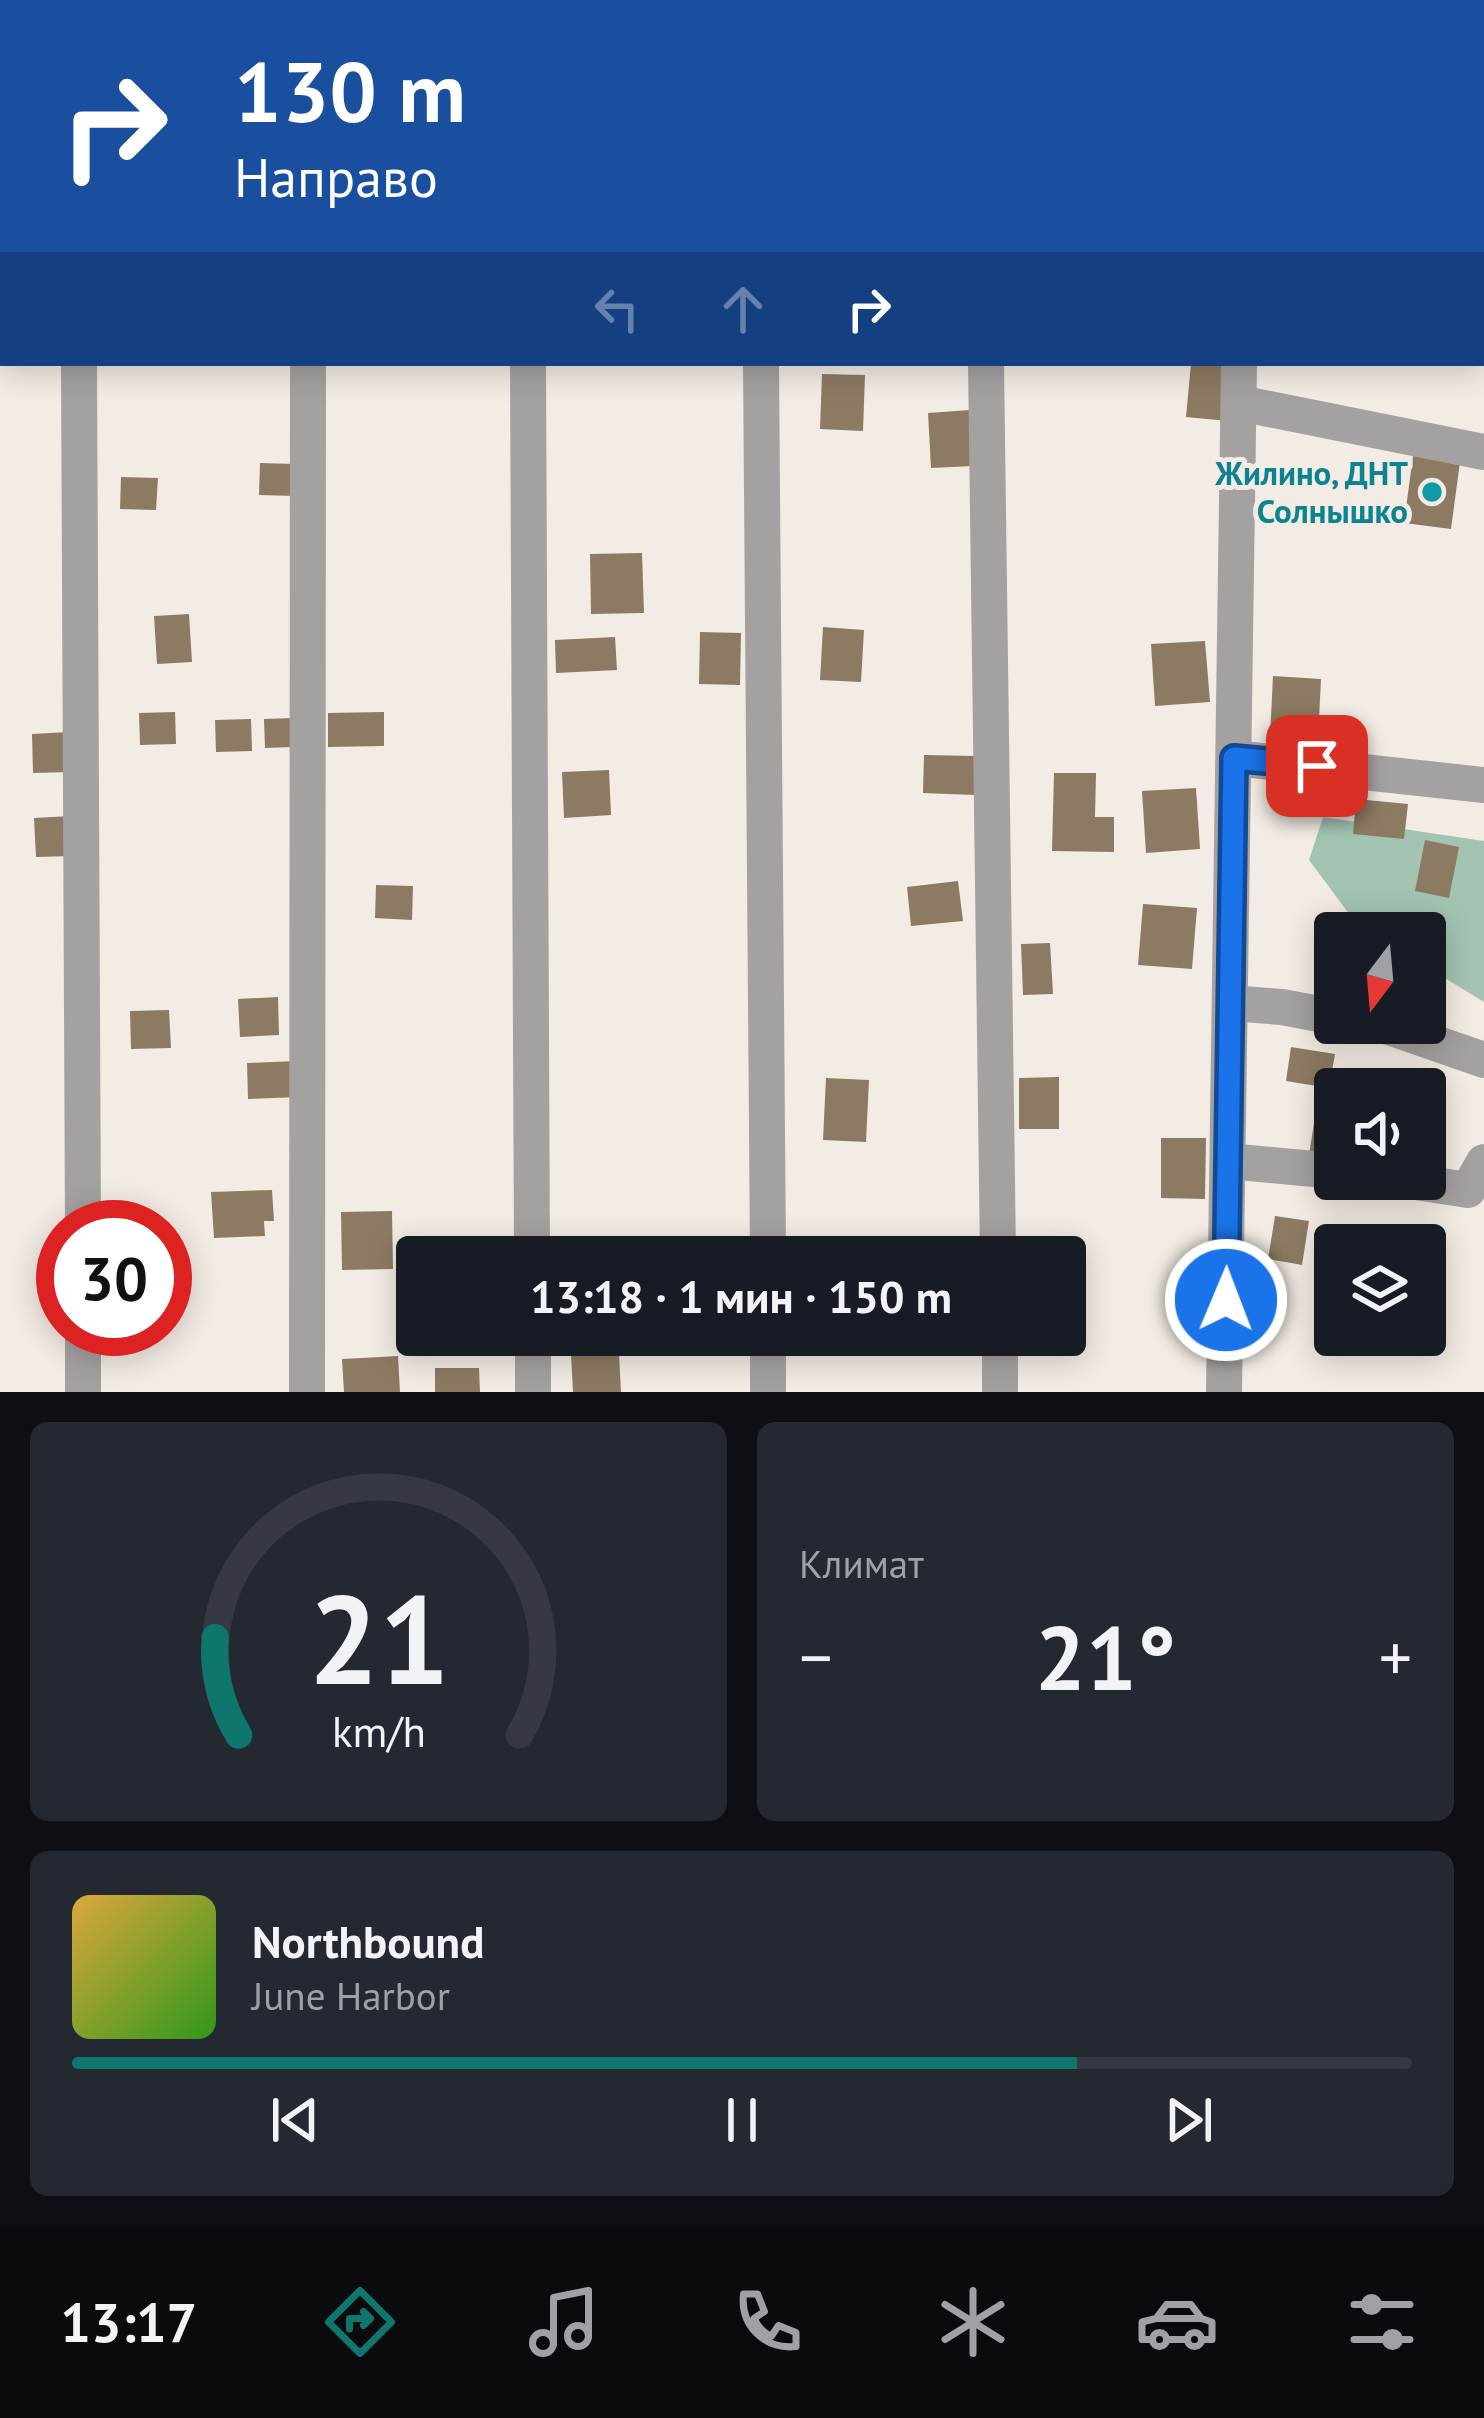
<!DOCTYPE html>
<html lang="ru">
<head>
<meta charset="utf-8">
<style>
  :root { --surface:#171b24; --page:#242831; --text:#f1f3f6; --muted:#9ea1a6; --line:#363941; --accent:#0f766e }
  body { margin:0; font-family:"PT Sans",sans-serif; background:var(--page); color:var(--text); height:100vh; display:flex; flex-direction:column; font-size:45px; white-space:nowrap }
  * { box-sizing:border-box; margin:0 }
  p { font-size:39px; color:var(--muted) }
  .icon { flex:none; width:66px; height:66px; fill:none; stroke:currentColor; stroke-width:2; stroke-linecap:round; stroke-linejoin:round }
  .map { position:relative; height:1392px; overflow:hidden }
  .side { display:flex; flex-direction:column; gap:30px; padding:30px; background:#0d0f14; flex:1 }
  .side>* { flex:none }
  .banner { position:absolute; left:0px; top:0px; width:1485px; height:366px; box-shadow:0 6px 30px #0003; background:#1a4fa0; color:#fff; overflow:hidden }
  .needle { width:78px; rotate:196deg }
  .fabs { position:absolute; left:1314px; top:912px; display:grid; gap:24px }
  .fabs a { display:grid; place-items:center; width:132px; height:132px; border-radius:12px; background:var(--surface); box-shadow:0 6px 30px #0003; font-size:60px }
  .speed { position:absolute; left:36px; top:1200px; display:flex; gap:24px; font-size:60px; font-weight:700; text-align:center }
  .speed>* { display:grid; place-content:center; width:156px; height:156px; border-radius:50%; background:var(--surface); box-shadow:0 6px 30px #0003; line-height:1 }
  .speed .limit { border:18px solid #d22; background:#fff; color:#111 }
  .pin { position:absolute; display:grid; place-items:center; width:102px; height:102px; color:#fff; margin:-51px; border-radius:24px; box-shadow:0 6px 18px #0006 }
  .me { position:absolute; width:132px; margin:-66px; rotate:1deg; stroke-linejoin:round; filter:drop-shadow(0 0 9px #0008) }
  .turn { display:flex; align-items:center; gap:42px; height:252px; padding:0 36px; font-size:54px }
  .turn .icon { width:156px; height:156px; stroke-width:2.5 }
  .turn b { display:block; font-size:84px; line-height:102px }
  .lanes { display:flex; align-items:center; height:114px; padding:0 36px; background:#0003; justify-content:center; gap:60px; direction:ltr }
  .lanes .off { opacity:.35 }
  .big { font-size:90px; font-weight:700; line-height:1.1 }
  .side .widget { flex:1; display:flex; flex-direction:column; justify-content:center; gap:18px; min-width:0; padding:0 42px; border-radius:18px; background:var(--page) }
  .side .dial { align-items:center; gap:0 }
  .dial svg { height:312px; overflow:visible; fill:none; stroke:var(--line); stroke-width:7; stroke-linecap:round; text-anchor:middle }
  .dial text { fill:var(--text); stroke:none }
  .song { display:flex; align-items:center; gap:36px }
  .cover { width:144px; height:144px; border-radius:18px; background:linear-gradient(135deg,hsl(40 70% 55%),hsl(110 70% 35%)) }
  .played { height:12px; border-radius:6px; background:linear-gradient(90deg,var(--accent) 75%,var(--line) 75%) }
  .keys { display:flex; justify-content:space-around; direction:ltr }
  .heat { display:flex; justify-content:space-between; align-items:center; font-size:66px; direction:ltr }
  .side .tiles { flex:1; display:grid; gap:30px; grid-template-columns:1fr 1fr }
  .widget:last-child { grid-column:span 2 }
  .trip { position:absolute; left:396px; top:1236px; width:690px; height:120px; border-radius:12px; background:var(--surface); box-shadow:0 6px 30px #0003; font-weight:700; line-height:120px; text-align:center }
  .tab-bar { display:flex; height:192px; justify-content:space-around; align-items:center; background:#090b0e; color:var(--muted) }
  .tab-bar .icon { width:84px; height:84px }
  .tab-bar .active { color:var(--accent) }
  .tab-bar b { font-size:54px; color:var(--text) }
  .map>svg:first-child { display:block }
  .forest { fill:#a4c4b3 }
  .building { fill:#8d7a62 }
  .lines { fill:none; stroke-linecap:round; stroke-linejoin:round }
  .minor { stroke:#a6a1a1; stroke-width:36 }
  .highway { stroke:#564b4b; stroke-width:36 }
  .route-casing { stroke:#114b97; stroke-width:30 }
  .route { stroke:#1a73e8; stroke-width:21 }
  .culture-dot { fill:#0f9aa8; stroke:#f3ece4; stroke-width:4.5 }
  .labels { text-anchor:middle; stroke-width:10; stroke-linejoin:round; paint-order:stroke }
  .culture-label { font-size:33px; font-weight:bold; fill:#0d838f; stroke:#f3ece4; text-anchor:end }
</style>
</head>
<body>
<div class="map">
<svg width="1484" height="1392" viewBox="0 0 1484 1392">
  <rect width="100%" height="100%" fill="#f3ece4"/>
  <polygon class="forest" points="1323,817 1484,841 1484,1002 1425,966 1425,933 1370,933 1358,926 1309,860"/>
  <g class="building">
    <polygon points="1191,363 1233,366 1228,421 1186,417"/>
    <polygon points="822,374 865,375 863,431 820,429"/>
    <polygon points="970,410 973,466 931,468 928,413"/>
    <polygon points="1413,456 1460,462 1451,529 1404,523"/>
    <polygon points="260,463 296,464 295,496 259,495"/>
    <polygon points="121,477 158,478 156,510 120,509"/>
    <polygon points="642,553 644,613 591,614 590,554"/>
    <polygon points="189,614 192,662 157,664 154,616"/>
    <polygon points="823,627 864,630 861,682 820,680"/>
    <polygon points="700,632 741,633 740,685 699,684"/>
    <polygon points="615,637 617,670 556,673 555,640"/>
    <polygon points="1205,641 1210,702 1155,706 1151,644"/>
    <polygon points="1273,676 1321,679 1318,739 1270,737"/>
    <polygon points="175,712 176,744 140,745 139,713"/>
    <polygon points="384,712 384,746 328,747 328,713"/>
    <polygon points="293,718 293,747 265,748 264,719"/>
    <polygon points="251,719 252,751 216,752 215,720"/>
    <polygon points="69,732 71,772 33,773 32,734"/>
    <polygon points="924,755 976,756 975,795 923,793"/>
    <polygon points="609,770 611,815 564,818 562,772"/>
    <polygon points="1054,773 1096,773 1095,817 1114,817 1114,852 1052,851"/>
    <polygon points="1196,788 1200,849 1146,853 1142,791"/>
    <polygon points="1356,799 1408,804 1404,839 1353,834"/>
    <polygon points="72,816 73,856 36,857 34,818"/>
    <polygon points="1425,840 1459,847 1449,898 1415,891"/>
    <polygon points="958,881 963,921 911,926 907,887"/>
    <polygon points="376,885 413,886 412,920 375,918"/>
    <polygon points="1143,904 1197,908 1192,969 1138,965"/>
    <polygon points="1050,943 1053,994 1023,995 1021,944"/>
    <polygon points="278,997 279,1035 240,1037 238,999"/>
    <polygon points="169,1010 171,1048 131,1049 130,1011"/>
    <polygon points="1291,1047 1335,1054 1329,1088 1286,1081"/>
    <polygon points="298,1061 300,1097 248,1099 247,1063"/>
    <polygon points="1059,1077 1059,1129 1019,1129 1019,1078"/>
    <polygon points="826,1078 869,1080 866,1142 823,1140"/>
    <polygon points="1315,1117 1335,1120 1335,1165 1308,1161"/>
    <polygon points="1161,1138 1206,1138 1205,1199 1161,1198"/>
    <polygon points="272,1190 274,1221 264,1221 265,1236 214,1238 211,1192"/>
    <polygon points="392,1211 393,1269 342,1270 341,1212"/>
    <polygon points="1275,1216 1309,1221 1302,1265 1268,1259"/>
    <polygon points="1353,1228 1387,1233 1385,1245 1350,1245"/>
    <polygon points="570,1335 618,1335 621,1392 573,1392"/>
    <polygon points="398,1356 400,1392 344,1392 342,1359"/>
    <polygon points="435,1368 479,1368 480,1392 435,1392"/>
  </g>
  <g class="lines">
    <g class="minor">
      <polyline points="96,0 119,3"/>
      <polyline points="325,3 327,0"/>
      <polyline points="0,43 3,43"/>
      <polyline points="0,270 3,270"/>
      <polyline points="79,363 83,1227"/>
      <polyline points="528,363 532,1257"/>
      <polyline points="761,363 768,1257"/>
      <polyline points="986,363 998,1257"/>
      <polyline points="1239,403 1484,452"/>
      <polyline points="1234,758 1484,785"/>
      <polyline points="1230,1003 1282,1007 1335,1017"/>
      <polyline points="1369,1023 1389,1027 1484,1060"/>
      <polyline points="1228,1161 1335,1171"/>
      <polyline points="1396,1179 1468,1190 1484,1162"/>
      <polyline points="83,1329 83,1392"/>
      <polyline points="533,1335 533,1392"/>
      <polyline points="768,1335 768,1392"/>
      <polyline points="1000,1335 1000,1392"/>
      <polyline points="307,1392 308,363"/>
      <polyline points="1224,1392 1239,363"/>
    </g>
    <g class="highway">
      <polyline points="1018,0 1036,3"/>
      <polyline points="1426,0 1444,3"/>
      <polyline points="1482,10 1484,10"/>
      <polyline points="1482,79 1484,79"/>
    </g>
  </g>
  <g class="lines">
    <g class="route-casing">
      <polyline id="route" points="1226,1300 1234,758 1317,766"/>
    </g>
    <use href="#route" class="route"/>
  </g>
  <circle class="culture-dot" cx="1432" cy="492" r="12"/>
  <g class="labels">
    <g class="culture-label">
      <text x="1408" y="485">Жилино, ДНТ<tspan x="1408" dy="38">Солнышко</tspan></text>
    </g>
  </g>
</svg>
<div class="fabs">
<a><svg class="needle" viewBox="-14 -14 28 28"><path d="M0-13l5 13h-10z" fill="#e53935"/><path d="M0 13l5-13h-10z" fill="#9ea1a6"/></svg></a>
<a><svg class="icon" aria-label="sound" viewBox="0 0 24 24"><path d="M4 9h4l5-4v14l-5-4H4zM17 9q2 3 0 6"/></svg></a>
<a><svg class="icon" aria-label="layers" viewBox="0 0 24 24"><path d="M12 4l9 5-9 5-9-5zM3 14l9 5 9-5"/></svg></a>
</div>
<div class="speed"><div class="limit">30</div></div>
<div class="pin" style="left:1317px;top:766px;background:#d93025"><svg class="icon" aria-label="arrive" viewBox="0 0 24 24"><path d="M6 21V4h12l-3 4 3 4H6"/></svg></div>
<svg class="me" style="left:1226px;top:1300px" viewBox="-20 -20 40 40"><circle r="17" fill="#1a73e8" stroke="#fff" stroke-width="3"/><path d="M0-11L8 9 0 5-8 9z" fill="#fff"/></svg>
<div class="trip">13:18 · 1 мин · 150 m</div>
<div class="banner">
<div class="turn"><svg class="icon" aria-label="right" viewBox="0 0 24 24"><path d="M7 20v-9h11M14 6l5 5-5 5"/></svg><div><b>130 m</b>Направо</div></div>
<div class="lanes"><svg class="icon off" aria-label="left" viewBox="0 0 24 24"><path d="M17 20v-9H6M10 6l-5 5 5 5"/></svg><svg class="icon off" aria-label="ahead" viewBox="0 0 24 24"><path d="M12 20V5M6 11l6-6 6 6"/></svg><svg class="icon" aria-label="right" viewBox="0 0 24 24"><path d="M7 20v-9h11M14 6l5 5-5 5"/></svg></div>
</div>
</div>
<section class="side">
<div class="tiles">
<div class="widget dial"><svg viewBox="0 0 100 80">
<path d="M14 69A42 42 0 1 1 86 69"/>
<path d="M14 69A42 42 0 0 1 8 44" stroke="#0f766e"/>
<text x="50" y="56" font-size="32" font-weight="700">21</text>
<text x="50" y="72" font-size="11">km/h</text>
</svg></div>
<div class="widget"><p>Климат</p>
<div class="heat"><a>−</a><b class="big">21°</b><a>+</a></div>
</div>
<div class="widget">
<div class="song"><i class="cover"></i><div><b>Northbound</b><p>June Harbor</p></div></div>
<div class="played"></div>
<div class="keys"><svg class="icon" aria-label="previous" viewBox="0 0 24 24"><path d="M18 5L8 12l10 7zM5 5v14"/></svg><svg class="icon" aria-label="pause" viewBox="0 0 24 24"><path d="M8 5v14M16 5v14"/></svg><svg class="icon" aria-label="next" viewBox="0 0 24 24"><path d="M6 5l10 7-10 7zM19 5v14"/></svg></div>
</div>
</div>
</section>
<nav class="tab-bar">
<b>13:17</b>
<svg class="icon active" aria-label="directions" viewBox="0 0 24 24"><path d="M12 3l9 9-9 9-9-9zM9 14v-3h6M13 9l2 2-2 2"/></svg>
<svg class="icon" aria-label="music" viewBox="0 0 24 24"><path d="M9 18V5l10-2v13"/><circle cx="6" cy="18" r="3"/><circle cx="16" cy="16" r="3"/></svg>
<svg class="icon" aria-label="phone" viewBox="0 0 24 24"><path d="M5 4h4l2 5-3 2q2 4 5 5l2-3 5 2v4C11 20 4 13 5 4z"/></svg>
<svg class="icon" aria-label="climate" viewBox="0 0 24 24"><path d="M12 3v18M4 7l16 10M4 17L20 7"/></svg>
<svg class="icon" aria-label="car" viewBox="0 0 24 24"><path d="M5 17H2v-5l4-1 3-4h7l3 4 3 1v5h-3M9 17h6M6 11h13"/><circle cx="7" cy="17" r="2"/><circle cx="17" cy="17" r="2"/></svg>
<svg class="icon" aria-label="filters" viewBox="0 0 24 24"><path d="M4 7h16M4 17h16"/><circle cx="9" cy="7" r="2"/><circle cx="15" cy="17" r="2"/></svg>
</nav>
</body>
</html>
